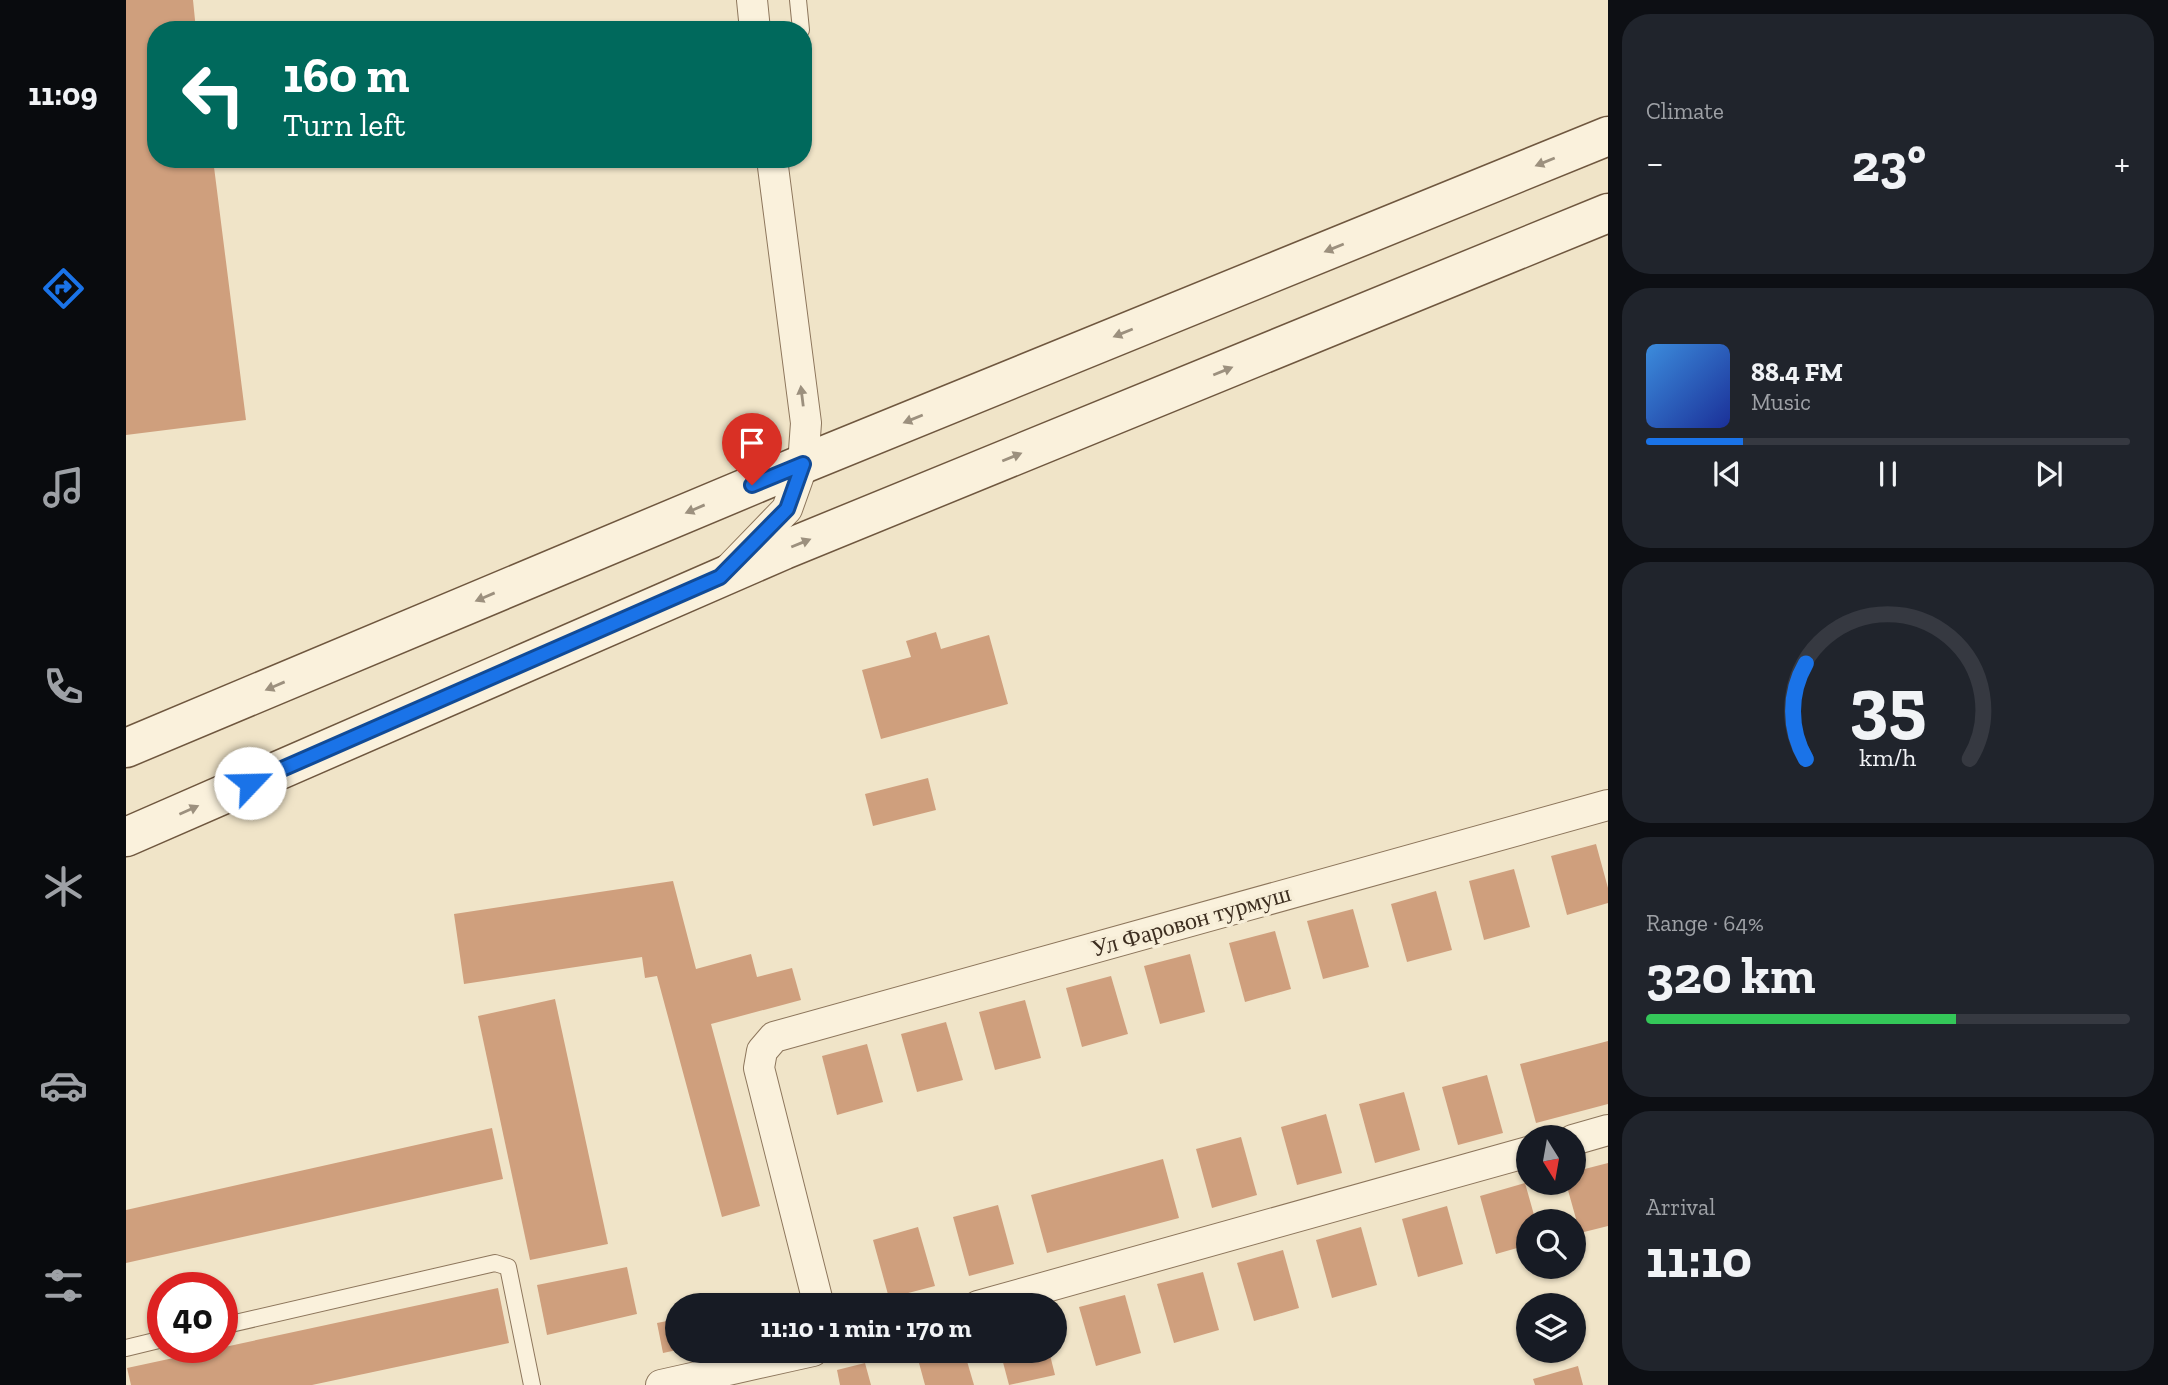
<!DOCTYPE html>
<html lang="en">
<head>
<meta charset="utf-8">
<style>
  :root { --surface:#171b24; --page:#20242c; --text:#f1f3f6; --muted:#9ea1a6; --line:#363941; --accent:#1a73e8 }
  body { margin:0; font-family:"Zilla Slab",serif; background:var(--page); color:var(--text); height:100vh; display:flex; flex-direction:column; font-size:26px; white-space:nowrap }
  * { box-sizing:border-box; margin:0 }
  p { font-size:23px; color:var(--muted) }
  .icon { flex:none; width:38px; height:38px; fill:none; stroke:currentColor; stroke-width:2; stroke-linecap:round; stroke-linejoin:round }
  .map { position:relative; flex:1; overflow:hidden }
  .panel { display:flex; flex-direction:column; gap:14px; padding:14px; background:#0d0f14; width:560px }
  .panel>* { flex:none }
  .hud { position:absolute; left:21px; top:21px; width:665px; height:147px; border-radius:28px; box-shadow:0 2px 5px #0004; background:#00695c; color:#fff; overflow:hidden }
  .needle { width:46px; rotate:169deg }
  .controls { position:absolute; left:1390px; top:1125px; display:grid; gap:14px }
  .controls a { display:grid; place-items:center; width:70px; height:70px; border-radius:50%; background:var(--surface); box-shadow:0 2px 5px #0004; font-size:35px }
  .speed { position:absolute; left:21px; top:1272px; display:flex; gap:14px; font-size:35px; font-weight:700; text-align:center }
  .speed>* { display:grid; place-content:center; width:91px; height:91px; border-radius:50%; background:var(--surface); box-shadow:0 2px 5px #0004; line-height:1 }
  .speed .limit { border:10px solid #d22; background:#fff; color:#111 }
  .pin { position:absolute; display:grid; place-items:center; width:60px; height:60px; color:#fff; margin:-72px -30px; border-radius:50% 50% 50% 0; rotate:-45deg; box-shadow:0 0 7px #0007 }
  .pin .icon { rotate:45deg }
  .me { position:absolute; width:77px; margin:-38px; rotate:66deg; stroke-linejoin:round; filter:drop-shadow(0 0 5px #0008) }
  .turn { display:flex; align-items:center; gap:24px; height:147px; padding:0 21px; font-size:32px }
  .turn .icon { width:91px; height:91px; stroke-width:2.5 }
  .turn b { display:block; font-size:49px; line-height:60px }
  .big { font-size:52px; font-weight:800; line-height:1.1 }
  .panel .card { flex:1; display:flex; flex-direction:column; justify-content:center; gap:10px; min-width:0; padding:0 24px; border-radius:28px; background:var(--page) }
  .panel .dial { align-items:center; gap:0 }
  .dial svg { height:182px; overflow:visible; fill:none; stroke:var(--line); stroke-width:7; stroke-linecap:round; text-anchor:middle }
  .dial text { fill:var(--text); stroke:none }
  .song { display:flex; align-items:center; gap:21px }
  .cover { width:84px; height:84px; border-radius:10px; background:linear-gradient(135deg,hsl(210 70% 55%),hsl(230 70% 35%)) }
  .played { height:7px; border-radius:4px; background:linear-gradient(90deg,var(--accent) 20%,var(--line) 20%) }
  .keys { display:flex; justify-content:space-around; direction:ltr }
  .heat { display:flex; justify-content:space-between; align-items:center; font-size:38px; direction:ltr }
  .charge { height:10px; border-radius:5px; background:linear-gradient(90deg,#34c759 64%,var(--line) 0) }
  .trip { position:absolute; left:539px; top:1293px; width:402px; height:70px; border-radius:35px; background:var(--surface); box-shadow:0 2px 5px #0004; font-weight:800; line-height:70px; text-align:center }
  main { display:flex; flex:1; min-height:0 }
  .tab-bar { display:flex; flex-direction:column; width:126px; justify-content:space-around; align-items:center; background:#090b0e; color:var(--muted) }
  .tab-bar .icon { width:49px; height:49px }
  .tab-bar .active { color:var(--accent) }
  .tab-bar b { font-size:32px; color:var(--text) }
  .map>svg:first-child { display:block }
  .building { fill:#cf9f7d }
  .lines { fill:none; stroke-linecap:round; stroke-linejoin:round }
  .lane-casing { stroke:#8d765c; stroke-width:18 }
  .street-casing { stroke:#8d765c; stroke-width:32 }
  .secondary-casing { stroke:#6f573f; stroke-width:41 }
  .lane { stroke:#faf1dc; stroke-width:16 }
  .street { stroke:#faf1dc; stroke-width:30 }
  .secondary { stroke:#faf1dc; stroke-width:38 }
  .oneway { fill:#9c907e }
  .route-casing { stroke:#114b97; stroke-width:18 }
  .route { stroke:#1a73e8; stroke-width:12 }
  .labels { text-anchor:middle; stroke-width:7; stroke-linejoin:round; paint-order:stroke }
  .street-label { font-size:24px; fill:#3d2e20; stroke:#f7eed8 }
</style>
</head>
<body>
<main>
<nav class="tab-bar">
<b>11:09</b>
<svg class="icon active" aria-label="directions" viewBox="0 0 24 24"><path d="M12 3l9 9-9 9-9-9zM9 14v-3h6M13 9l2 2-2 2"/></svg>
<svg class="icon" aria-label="music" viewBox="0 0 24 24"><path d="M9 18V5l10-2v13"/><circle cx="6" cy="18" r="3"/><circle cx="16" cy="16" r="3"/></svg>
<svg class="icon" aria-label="phone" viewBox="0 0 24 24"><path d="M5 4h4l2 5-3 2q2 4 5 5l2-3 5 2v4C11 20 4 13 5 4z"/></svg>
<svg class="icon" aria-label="climate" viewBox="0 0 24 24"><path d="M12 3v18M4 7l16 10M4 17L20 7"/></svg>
<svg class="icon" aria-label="car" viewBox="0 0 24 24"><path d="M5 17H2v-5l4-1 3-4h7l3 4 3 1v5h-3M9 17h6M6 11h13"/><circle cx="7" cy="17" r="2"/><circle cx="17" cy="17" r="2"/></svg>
<svg class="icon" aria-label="filters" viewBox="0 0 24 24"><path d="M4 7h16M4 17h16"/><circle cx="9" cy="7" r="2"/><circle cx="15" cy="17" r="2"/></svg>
</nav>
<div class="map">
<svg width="1482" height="1385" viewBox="0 0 1482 1385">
  <rect width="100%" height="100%" fill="#f0e4c8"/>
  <g class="building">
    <polygon points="0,0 67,0 70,30 30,30 30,159 87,159 120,420 0,435"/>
    <polygon points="810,632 815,649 863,635 882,704 755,739 736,670 785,657 780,641"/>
    <polygon points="802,778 810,810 747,826 739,794"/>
    <polygon points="1470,844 1482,888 1482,903 1441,915 1425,856"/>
    <polygon points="1388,869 1404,927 1358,940 1343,881"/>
    <polygon points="547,881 570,969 625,954 631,977 666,968 675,1000 585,1024 634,1206 596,1217 531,976 519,978 516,957 338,984 328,914"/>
    <polygon points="1310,891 1326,950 1281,962 1265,904"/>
    <polygon points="1227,909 1243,967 1197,979 1181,921"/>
    <polygon points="1149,931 1165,989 1119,1002 1103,943"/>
    <polygon points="1064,954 1079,1012 1034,1024 1018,966"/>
    <polygon points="985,976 1002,1034 956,1047 940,988"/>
    <polygon points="429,999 482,1244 404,1260 352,1016"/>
    <polygon points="899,1000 915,1058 869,1070 853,1012"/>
    <polygon points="820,1022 837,1080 791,1092 775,1034"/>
    <polygon points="1482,1041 1482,1104 1410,1123 1394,1064"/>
    <polygon points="741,1044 757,1102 711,1115 696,1056"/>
    <polygon points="1361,1075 1377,1133 1332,1145 1316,1087"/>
    <polygon points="1278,1092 1294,1150 1249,1163 1233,1104"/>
    <polygon points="1200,1114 1216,1173 1171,1185 1155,1127"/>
    <polygon points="366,1128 377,1179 0,1263 0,1210"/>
    <polygon points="1115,1137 1131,1195 1086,1208 1070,1149"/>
    <polygon points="1037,1159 1053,1218 921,1253 905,1195"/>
    <polygon points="1482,1163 1482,1226 1454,1233 1440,1183 1447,1183 1447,1172"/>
    <polygon points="1399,1183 1410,1222 1402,1222 1402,1245 1370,1254 1354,1196"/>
    <polygon points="872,1205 888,1264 843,1276 827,1217"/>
    <polygon points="1321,1206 1337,1264 1292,1277 1276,1219"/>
    <polygon points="792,1227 809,1286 763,1298 747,1240"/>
    <polygon points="1235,1227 1251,1285 1206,1298 1190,1240"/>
    <polygon points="1157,1250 1173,1308 1128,1321 1111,1263"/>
    <polygon points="501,1267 511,1314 421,1335 411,1285"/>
    <polygon points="1077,1272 1093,1330 1048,1343 1031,1284"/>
    <polygon points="372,1288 383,1343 186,1385 5,1385 1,1368"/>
    <polygon points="999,1295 1015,1353 970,1366 953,1307"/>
    <polygon points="551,1319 551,1350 537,1353 531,1323"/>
    <polygon points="795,1351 838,1351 848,1385 799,1385 790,1352"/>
    <polygon points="874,1351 923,1351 929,1375 883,1385"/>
    <polygon points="739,1363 745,1385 714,1385 711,1370"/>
    <polygon points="1452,1366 1457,1385 1409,1385 1407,1379"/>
  </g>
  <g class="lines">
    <g class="lane-casing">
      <g id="lane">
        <polyline points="672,0 675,30"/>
        <polyline points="677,64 677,98"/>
        <polyline points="96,1326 369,1263 382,1267 406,1385"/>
        <polyline points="0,1348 37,1339"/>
      </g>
    </g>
    <g class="street-casing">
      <g id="street">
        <polyline points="626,0 629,30"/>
        <polyline points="602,570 661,509 677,464 680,423 646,159"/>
        <polyline points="1447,1140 1482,1130"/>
        <polyline points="693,1306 633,1068 636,1051 648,1037 1482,805"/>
        <polyline points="852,1306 1402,1152"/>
        <polyline points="535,1385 687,1351"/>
      </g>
    </g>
    <g class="secondary-casing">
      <g id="secondary">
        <polyline points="0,748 677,464 1482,136"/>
        <polyline points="0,837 658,550 1482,213"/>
      </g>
    </g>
    <use href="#lane" class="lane"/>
    <use href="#street" class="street"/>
    <use href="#secondary" class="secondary"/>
  </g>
  <defs><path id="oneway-solid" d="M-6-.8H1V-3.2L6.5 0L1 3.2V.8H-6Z" transform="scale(1.75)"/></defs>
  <g class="oneway">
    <use href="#oneway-solid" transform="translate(1419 162) rotate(158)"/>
    <use href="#oneway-solid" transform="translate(1208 248) rotate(158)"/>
    <use href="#oneway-solid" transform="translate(997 333) rotate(158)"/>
    <use href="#oneway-solid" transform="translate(1097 371) rotate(-22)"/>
    <use href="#oneway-solid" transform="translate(676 396) rotate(-97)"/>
    <use href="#oneway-solid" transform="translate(787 419) rotate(158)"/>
    <use href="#oneway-solid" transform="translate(886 457) rotate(-22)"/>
    <use href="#oneway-solid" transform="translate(569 509) rotate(157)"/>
    <use href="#oneway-solid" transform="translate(675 543) rotate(-22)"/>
    <use href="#oneway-solid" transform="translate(359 597) rotate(157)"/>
    <use href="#oneway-solid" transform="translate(149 686) rotate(157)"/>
    <use href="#oneway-solid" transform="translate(63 810) rotate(-24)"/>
  </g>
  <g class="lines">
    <g class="route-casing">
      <polyline id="route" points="124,783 594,577 661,509 677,464 626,485"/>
    </g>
    <use href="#route" class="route"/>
  </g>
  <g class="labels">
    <g class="street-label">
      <text transform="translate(1065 921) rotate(-16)" y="8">Ул Фаровон турмуш</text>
    </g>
  </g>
</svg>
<div class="controls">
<a><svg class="needle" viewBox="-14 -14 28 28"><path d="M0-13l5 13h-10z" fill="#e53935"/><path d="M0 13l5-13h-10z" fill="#9ea1a6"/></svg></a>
<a><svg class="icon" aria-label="search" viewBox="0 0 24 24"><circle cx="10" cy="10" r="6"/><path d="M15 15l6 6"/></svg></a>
<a><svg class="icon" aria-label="layers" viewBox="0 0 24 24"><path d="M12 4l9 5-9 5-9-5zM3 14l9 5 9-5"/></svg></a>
</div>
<div class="speed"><div class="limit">40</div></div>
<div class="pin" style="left:626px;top:485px;background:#d93025"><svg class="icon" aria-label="arrive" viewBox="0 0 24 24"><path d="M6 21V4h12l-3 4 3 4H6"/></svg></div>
<svg class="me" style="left:124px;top:783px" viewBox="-20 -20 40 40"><circle r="19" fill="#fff"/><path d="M0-13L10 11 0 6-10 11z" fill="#1a73e8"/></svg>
<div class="trip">11:10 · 1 min · 170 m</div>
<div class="hud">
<div class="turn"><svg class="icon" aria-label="left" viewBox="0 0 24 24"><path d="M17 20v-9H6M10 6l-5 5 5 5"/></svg><div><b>160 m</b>Turn left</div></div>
</div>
</div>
<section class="panel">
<div class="card"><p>Climate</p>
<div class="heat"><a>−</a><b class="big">23°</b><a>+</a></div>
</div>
<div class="card">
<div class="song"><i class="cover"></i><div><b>88.4 FM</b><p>Music</p></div></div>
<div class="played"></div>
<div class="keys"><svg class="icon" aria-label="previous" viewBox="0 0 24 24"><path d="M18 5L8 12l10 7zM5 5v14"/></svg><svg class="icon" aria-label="pause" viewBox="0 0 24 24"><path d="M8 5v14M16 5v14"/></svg><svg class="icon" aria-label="next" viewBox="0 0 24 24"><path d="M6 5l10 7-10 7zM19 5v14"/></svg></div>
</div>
<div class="card dial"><svg viewBox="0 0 100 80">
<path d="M14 69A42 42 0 1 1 86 69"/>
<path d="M14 69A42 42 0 0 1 14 27" stroke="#1a73e8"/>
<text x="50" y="56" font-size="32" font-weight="700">35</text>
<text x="50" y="72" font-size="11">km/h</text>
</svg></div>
<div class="card"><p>Range · 64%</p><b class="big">320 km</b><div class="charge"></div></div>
<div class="card"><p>Arrival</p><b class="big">11:10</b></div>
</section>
</main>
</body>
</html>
